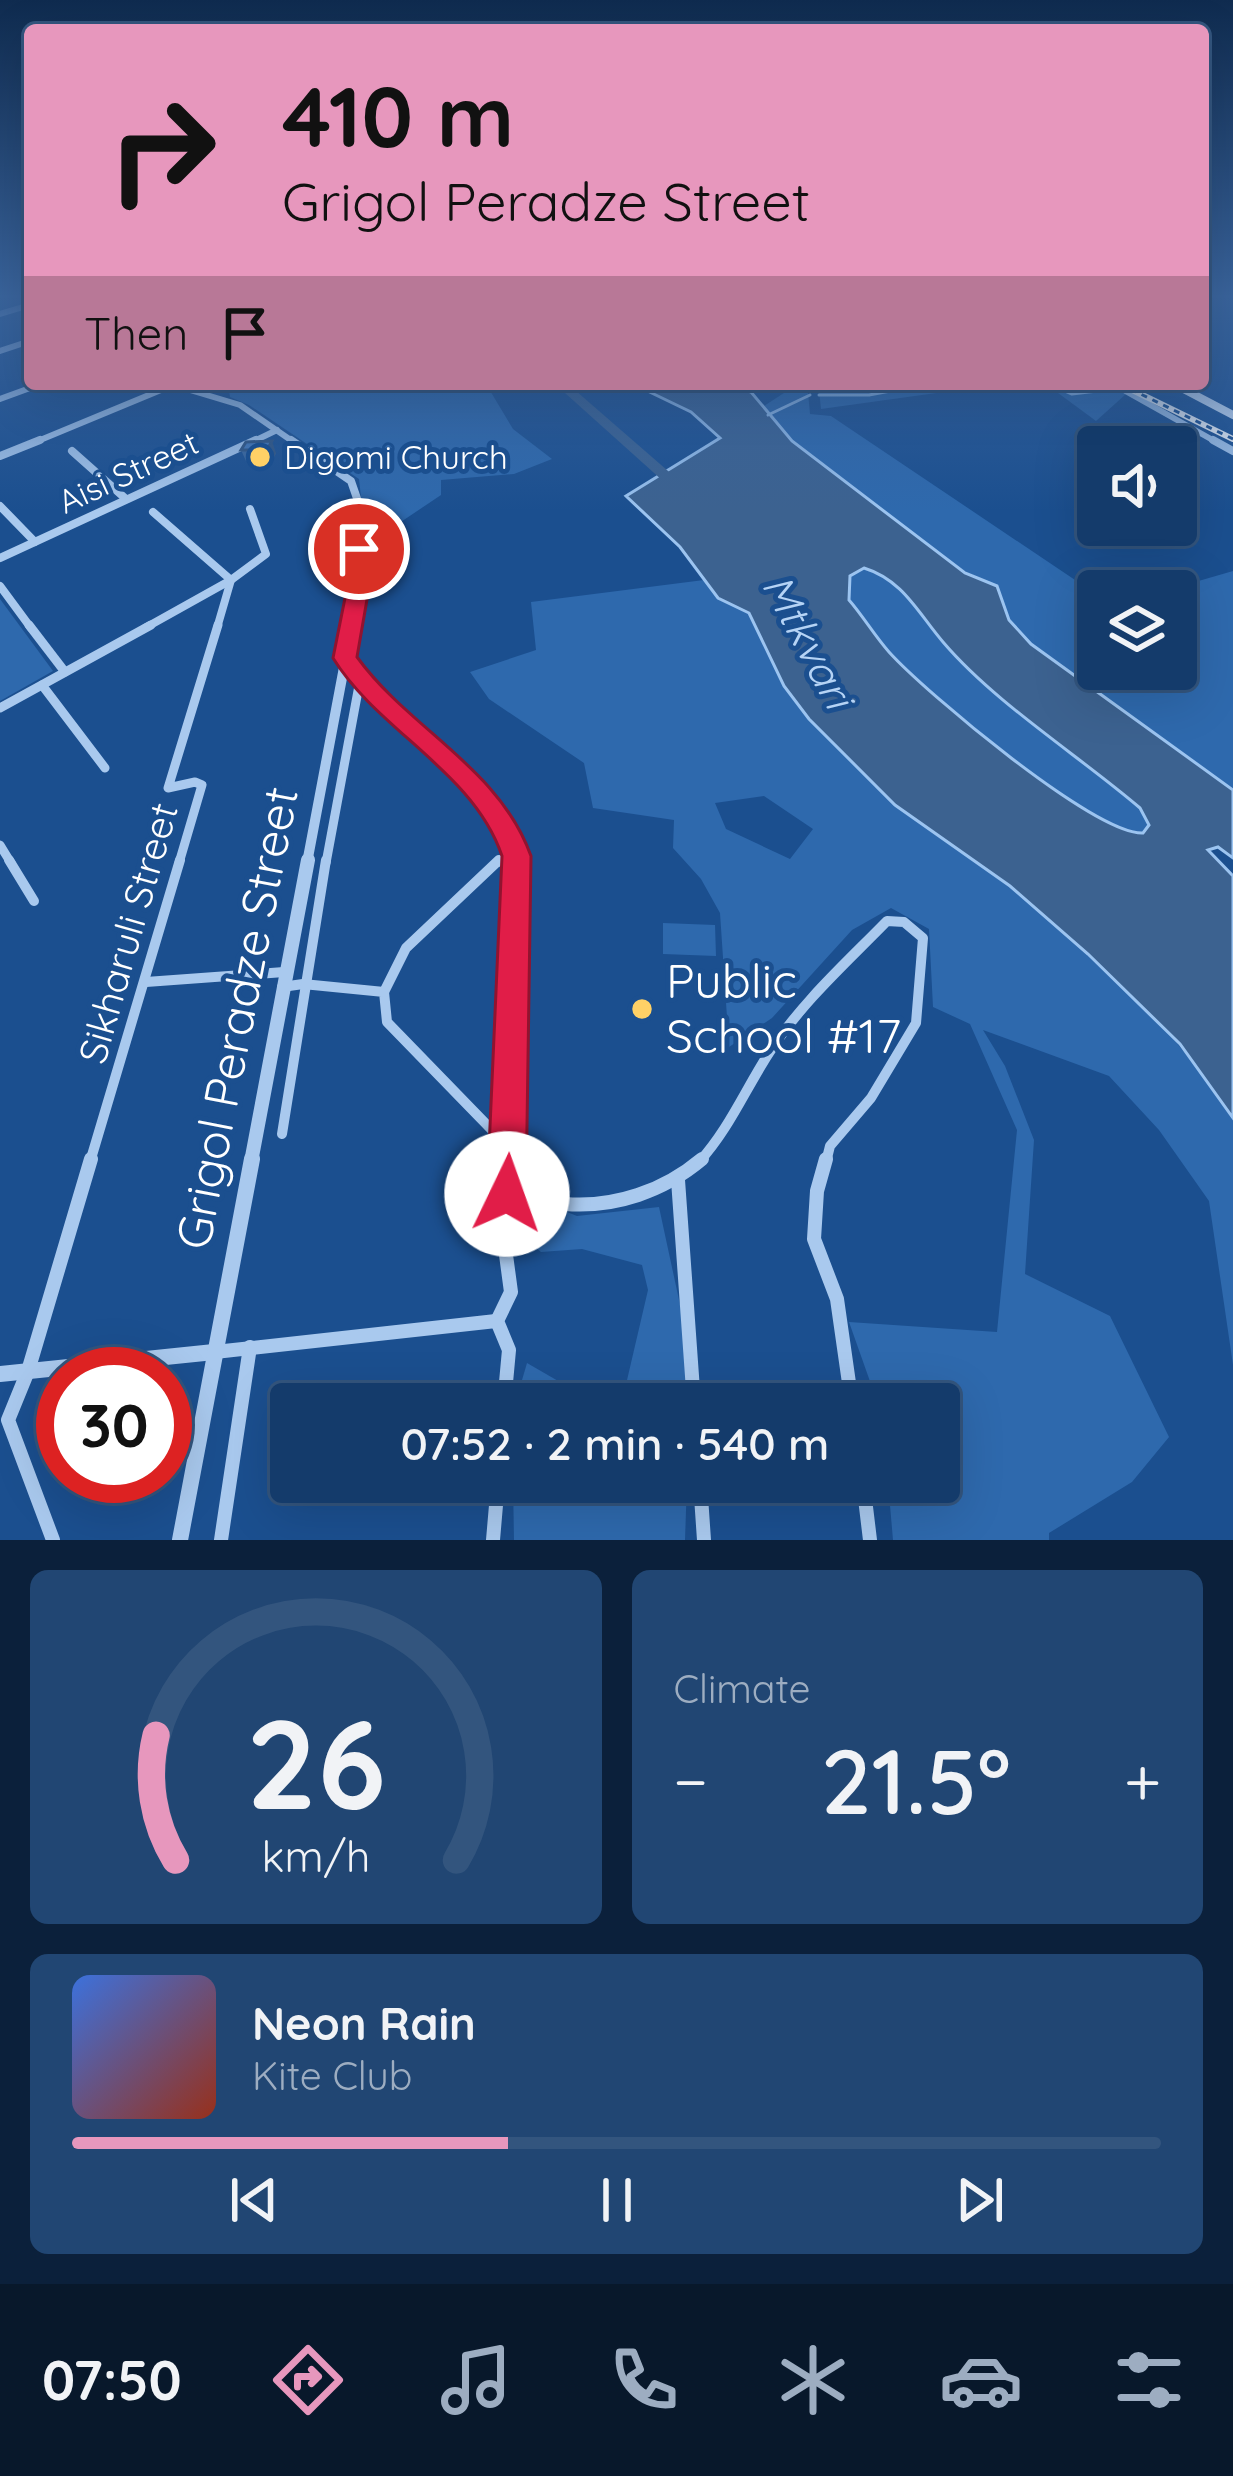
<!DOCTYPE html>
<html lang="en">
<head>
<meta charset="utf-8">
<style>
  :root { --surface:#143b6b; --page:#214673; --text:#f1f3f6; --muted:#9dadc1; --line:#33557e; --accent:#e797bd }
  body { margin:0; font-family:Quicksand,sans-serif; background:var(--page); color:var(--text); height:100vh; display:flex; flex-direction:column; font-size:45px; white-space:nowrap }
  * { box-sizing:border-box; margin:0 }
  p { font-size:39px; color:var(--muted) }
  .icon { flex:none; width:66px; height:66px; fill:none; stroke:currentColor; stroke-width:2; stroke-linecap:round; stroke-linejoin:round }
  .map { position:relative; height:1540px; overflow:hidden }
  .sheet { display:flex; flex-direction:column; gap:30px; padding:30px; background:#0b203b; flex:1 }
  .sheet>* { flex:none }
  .top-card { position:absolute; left:24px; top:24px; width:1185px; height:366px; border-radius:12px; box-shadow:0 12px 48px #0002,0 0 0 3px var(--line); background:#e797bd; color:#111; overflow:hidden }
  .tools { position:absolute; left:1077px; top:426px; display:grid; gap:24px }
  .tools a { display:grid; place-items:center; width:120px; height:120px; border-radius:12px; background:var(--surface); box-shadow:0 12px 48px #0002,0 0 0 3px var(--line); font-size:60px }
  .speed { position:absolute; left:36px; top:1347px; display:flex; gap:24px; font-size:60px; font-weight:700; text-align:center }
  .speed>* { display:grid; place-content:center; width:156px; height:156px; border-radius:50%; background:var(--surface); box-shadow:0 12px 48px #0002,0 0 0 3px var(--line); line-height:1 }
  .speed .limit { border:18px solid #d22; background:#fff; color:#111 }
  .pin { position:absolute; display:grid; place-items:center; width:102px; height:102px; color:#fff; margin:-51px; border:6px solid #fff; border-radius:50%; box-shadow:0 3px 12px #0007 }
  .me { position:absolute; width:132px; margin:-66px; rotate:3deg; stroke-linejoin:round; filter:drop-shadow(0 0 9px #0008) }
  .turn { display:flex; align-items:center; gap:42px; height:252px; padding:0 60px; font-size:54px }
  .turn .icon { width:156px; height:156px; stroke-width:2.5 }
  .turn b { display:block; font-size:84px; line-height:102px }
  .then { display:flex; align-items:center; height:114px; padding:0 60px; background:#0003; gap:24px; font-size:45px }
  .big { font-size:90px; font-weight:600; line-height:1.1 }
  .sheet .tile { flex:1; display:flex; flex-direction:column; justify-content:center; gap:18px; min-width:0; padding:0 42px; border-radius:18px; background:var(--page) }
  .sheet .dial { align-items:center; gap:0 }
  .dial svg { height:312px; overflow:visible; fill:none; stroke:var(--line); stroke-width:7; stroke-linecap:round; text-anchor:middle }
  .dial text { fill:var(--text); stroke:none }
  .song { display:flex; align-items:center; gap:36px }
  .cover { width:144px; height:144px; border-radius:18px; background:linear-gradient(135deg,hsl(220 70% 55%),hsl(10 70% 35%)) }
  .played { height:12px; border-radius:6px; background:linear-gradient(90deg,var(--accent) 40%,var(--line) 40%) }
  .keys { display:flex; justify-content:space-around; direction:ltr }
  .heat { display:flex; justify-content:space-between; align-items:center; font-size:66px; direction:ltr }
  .sheet .tiles { flex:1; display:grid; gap:30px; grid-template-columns:1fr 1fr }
  .tile:last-child { grid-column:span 2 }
  .trip { position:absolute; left:270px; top:1383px; width:690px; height:120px; border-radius:12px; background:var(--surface); box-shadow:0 12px 48px #0002,0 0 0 3px var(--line); font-weight:600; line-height:120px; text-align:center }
  .dock { display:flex; height:192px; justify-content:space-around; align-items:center; background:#08182b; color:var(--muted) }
  .dock .icon { width:84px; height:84px }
  .dock .on { color:var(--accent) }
  .dock b { font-size:54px; color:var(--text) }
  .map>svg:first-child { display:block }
  .green { fill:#2e69ad; fill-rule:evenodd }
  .water { fill:#3c6290; stroke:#9cc4f0; stroke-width:3; fill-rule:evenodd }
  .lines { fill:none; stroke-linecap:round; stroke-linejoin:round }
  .stream { stroke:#9cc4f0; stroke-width:3 }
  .river { fill:#3c6290; fill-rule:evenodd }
  .minor-far4 { stroke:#a9c9ee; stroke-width:6 }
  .minor-far3 { stroke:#a9c9ee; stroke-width:8 }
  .minor-far2 { stroke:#a9c9ee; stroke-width:9 }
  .minor-far1 { stroke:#a9c9ee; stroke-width:10 }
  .minor { stroke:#a9c9ee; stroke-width:14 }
  .tertiary-far4 { stroke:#a9c9ee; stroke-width:6 }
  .tertiary-far3 { stroke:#a9c9ee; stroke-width:8 }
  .tertiary-far2 { stroke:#a9c9ee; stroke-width:10 }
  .tertiary-far1 { stroke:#a9c9ee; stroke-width:14 }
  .tertiary { stroke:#a9c9ee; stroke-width:16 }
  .secondary { stroke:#d6e6fa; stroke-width:8 }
  .rail-casing { stroke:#fff; stroke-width:6 }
  .rail { stroke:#1b4f8f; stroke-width:3; stroke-dasharray:6; stroke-linecap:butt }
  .wall { fill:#3a679d }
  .shaded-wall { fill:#305480 }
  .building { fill:#4478b7; stroke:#305480; stroke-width:3 }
  .route { fill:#e11d48; stroke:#92132f; stroke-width:3 }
  .poi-dot { fill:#ffd166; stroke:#1b4f8f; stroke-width:4.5 }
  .labels { text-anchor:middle; stroke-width:10; stroke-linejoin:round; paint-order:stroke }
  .far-poi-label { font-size:33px; fill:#fff; stroke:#1b4f8f; text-anchor:start }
  .far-street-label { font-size:33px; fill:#fff; stroke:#1b4f8f }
  .street-label { font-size:39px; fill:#fff; stroke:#1b4f8f }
  .water-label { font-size:42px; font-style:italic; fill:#b5d3f5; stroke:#1b4f8f }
  .near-poi-label { font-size:48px; fill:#fff; stroke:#1b4f8f; text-anchor:start }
  .near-street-label { font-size:48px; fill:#fff; stroke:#1b4f8f }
</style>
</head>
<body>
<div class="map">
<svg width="1233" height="1540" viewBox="0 0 1233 1540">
  <rect width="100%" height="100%" fill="#1b4f8f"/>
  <g class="green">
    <polygon points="228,384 486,384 513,429 552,459 514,474 441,480 441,495 371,542 401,576 368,593 341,595 342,537 365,535 359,479 249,405 230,397"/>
    <polygon points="834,384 967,384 958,390 821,409 819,390"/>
    <polygon points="1065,384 1109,384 1126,394 1096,421 1054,390"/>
    <polygon points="808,392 810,414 831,416 1084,586 1102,591 1098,591 1098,669 1176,669 1176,591 1164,591 1233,571 1233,790 1031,644 1009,620 997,586 958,568 792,441 761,408 784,393"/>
    <path d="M864 568C916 587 942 645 982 681 1033 726 1089 765 1140 808L1149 826 1142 833C1093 834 925 692 889 652 875 635 863 617 849 600L850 576Z"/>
    <path d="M704 580 718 598 749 613 784 686 809 719 895 805 1010 886 1088 954 1160 1022 1213 1088 1233 1118V1365L1209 1201 1159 1130 1109 1076 983 1030 1005 1066 1034 1140 1025 1274 1110 1316 1169 1437 1132 1482 1049 1533V1540H893L888 1482H939V1404H878L849 1322 997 1332 1017 1130 970 1024 933 1007 929 929 891 908 852 930 772 1018 729 1047 720 913 701 879 673 848 674 820 593 808 584 763 489 699 470 672 536 650 531 602ZM764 796 813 829 790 859 726 829 715 803Z"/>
    <polygon points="0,599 53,671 0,701"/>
    <polygon points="663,923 715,925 716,956 663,954"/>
    <polygon points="542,1202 577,1216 659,1207 690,1351 689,1404 610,1404 624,1393 648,1290 642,1265 582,1249 541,1252 524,1238 524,1215"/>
    <polygon points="527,1363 598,1404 515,1404"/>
    <polygon points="513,1482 687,1482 685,1540 514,1540"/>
  </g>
  <path class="water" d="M633 384H723L751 392 792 441 965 573 997 586 1009 620 1031 644 1233 790V858L1218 847 1208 850 1233 876V1118L1180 1044 1088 954 1010 886 895 805 809 719 784 686 749 613 718 598 680 547 626 496 720 438 691 412ZM864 568C903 580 918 613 943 642 995 703 1078 755 1140 808L1149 825 1143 833C1095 835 925 692 889 652 874 635 863 616 849 600L850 576Z"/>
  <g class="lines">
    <g class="stream">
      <polyline points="1049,384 1072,394 1097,391"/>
      <polyline points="819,395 869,395 928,384"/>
      <polyline points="768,415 810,395"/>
    </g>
    <polygon class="river" points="555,384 568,384 683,484 683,490 673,490"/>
    <g class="minor-far4">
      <polyline points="0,351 30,341"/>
      <polyline points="1113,384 1218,443"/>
      <polyline points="0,399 41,384"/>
      <polyline points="33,443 173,385"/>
      <polyline points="250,443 277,430"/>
    </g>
    <g class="minor-far3">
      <polyline points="1213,440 1233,451"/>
      <polyline points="72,451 126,499"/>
      <polyline points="0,456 40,440"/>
      <polyline points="0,506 35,542"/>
      <polyline points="153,512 231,580 217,628"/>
      <polyline points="0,558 256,440"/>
      <polyline points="0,586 31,628"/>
      <polyline points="145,628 231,580 266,554 250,509"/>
    </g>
    <g class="minor-far2">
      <polyline points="29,625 65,672"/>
      <path d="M345 658C389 722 509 780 517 863"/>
      <polyline points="42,685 105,768"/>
      <polyline points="0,708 151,625"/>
      <polyline points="0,845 11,863"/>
      <polyline points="179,863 202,785 195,782 168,788 218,625"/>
      <polyline points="326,863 360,680"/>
      <polyline points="496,863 517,856"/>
    </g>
    <g class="minor-far1">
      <polyline points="9,860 34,901"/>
      <polyline points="146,982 284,972"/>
      <polyline points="282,987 303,984 384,992 387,1022 523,1162"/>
      <polyline points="384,992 406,948 499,860"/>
      <polyline points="282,1134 326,860"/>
      <polyline points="90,1162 180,860"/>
      <polyline points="507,1162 517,860"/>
      <path d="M699 1162C729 1129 745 1090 769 1053 801 1003 846 963 887 921L904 922 923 938 916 1023 871 1098 830 1146 826 1162"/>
    </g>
    <g class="minor">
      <path d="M521 1159 565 1204C615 1208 664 1191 702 1159"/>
      <polyline points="826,1159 817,1191 814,1239 837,1299 852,1404"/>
      <polyline points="678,1180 694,1404"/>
      <polyline points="215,1352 496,1321"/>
      <polyline points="504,1404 509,1350 497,1321 511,1292 504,1240 507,1159"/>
      <polyline points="700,1482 704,1540"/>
      <polyline points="863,1482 870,1540"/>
      <polyline points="53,1540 8,1420 28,1371 91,1159"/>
      <polyline points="221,1540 250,1347"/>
      <polyline points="493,1540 498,1482"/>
    </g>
    <g class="tertiary-far4">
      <polyline points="0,314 30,305"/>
      <polyline points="170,384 240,405 295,443"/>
    </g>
    <polyline class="tertiary-far3" points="291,440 351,481 361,510 351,628"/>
    <polyline class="tertiary-far2" points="307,863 352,625"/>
    <polyline class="tertiary-far1" points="251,1162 308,860"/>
    <g class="tertiary">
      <polyline points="0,1374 214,1352"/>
      <polyline points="180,1540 252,1159"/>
    </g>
    <polyline class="secondary" points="1174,384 1233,415"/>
    <g class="rail-casing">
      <polyline id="rail" points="1120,384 1233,439"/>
    </g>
    <use href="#rail" class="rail"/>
  </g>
  <polygon class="wall" points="246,442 276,453 272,461 246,461 241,450"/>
  <polygon class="shaded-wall" points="272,441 276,453 272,461 267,450"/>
  <polygon class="building" points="272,441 267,450 241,450 246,442"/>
  <linearGradient id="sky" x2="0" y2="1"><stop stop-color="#0f2b4f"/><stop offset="0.58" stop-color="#39639b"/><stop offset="1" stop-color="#39639b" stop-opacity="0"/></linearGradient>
  <rect width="1233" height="511" fill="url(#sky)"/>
  <path class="route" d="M359 543 370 549 369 588 357 657C410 730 499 767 531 856L526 1194 520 1207 507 1213 493 1207 487 1194 502 856C474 772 378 731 333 658L347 588 349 549Z"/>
  <g class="poi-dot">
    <circle cx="260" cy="457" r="12"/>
    <circle cx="642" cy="1009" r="12"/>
  </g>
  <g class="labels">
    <g class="far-poi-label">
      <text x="284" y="469">Digomi Church</text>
    </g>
    <g class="far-street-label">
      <text transform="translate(128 472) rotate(-25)" y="12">Aisi Street</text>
    </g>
    <g class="street-label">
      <text transform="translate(128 933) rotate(-74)" y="14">Sikharuli Street</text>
    </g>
    <g class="water-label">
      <text transform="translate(808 641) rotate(62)" y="15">Mtkvari</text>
    </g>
    <g class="near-poi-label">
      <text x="666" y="998">Public<tspan x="666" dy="55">School #17</tspan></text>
    </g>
    <g class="near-street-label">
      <text transform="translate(237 1018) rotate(-79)" y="17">Grigol Peradze Street</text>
    </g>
  </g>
</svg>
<div class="tools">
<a><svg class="icon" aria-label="sound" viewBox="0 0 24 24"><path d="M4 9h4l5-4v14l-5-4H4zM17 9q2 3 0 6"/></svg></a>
<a><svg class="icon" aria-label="layers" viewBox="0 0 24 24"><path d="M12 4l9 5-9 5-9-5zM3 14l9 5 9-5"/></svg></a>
</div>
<div class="speed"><div class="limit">30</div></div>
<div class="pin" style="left:359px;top:549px;background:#d93025"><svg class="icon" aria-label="arrive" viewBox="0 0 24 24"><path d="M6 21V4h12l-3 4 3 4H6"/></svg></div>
<svg class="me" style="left:507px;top:1194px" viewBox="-20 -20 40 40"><circle r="19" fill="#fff"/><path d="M0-13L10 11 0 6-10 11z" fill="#e11d48"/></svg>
<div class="trip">07:52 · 2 min · 540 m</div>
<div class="top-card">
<div class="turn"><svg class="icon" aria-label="right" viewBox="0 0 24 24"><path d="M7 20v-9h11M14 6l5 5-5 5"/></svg><div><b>410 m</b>Grigol Peradze Street</div></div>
<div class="then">Then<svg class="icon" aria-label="arrive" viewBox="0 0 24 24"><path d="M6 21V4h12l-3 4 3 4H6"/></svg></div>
</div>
</div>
<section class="sheet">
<div class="tiles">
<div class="tile dial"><svg viewBox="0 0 100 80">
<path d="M14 69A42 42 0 1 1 86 69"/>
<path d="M14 69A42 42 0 0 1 9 37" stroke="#e797bd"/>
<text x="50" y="56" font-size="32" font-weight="700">26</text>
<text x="50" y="72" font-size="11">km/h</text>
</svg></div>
<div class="tile"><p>Climate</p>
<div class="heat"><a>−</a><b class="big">21.5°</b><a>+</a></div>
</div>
<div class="tile">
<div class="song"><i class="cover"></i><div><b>Neon Rain</b><p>Kite Club</p></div></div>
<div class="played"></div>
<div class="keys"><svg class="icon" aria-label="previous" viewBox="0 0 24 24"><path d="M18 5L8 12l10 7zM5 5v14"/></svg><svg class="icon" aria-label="pause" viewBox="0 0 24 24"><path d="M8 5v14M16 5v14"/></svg><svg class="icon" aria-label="next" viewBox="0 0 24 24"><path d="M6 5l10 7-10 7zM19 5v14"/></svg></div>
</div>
</div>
</section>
<nav class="dock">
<b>07:50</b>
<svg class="icon on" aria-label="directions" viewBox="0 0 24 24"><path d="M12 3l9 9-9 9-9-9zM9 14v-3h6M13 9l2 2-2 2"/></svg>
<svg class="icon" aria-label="music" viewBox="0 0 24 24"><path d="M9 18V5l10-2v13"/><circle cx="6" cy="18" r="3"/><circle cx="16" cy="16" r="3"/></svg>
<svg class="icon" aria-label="phone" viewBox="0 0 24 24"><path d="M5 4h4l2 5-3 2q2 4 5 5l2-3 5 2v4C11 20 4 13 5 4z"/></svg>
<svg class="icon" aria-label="climate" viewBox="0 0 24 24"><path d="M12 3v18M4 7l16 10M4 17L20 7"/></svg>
<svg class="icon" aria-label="car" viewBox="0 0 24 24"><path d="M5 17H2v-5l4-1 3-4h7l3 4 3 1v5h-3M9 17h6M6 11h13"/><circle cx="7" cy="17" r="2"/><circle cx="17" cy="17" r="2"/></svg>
<svg class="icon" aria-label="filters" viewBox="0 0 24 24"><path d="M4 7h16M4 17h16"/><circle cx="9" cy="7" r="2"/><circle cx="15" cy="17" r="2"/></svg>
</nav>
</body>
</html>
